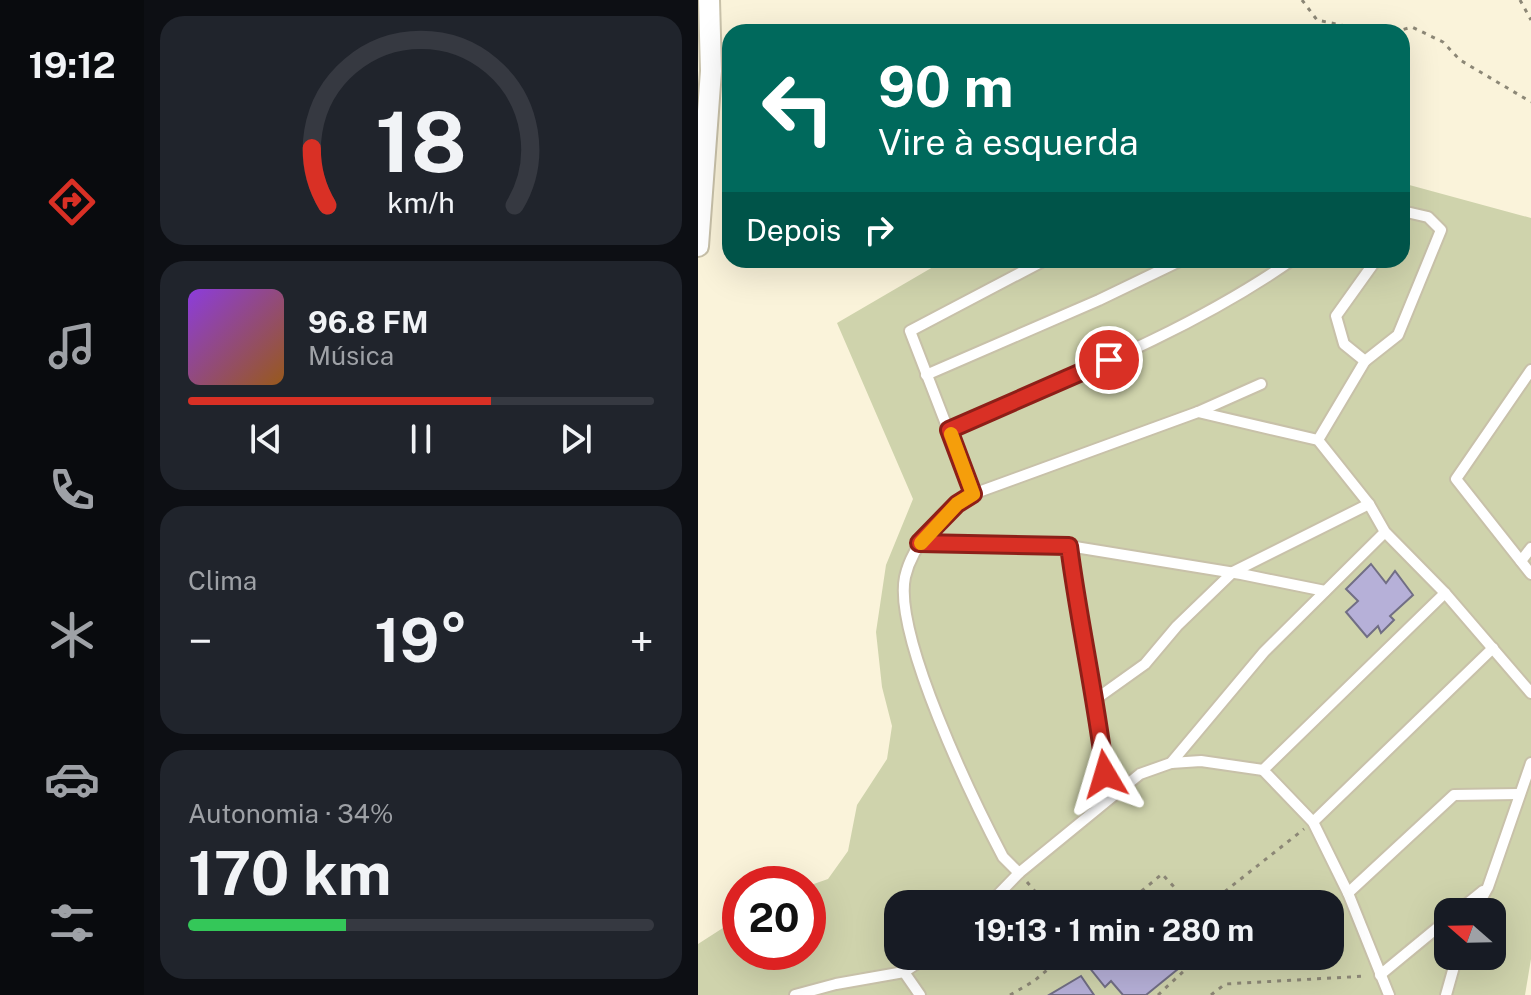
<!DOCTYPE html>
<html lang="pt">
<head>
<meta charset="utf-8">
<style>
  :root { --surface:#171b24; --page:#20242c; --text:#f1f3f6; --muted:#9ea1a6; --line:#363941; --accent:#d93025 }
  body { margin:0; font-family:"Public Sans",sans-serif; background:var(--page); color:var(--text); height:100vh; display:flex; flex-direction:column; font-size:30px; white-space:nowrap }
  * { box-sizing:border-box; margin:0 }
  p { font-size:26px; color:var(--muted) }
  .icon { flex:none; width:44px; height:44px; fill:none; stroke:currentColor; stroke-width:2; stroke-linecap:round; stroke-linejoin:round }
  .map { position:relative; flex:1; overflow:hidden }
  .drawer { display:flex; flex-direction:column; gap:16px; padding:16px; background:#0d0f14; width:554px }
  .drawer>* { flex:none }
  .top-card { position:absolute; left:24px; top:24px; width:688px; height:244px; border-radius:24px; box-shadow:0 8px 32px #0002; background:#00695c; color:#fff; overflow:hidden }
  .needle { width:52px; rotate:290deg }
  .fabs { position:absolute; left:736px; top:898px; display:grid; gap:16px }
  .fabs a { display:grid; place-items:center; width:72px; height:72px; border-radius:16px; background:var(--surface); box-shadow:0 8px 32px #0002; font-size:40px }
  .speed { position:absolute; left:24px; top:866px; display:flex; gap:16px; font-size:40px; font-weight:700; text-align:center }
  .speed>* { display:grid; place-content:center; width:104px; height:104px; border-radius:50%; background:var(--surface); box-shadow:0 8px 32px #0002; line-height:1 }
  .speed .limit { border:12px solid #d22; background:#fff; color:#111 }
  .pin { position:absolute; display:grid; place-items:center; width:68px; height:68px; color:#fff; margin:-34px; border:4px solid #fff; border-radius:50%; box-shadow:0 2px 8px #0007 }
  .me { position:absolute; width:88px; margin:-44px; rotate:353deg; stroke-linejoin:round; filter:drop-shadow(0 0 6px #0008) }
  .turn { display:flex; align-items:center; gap:28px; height:168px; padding:0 24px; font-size:36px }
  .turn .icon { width:104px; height:104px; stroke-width:2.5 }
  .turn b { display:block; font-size:56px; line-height:68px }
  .then { display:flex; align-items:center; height:76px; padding:0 24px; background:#0003; gap:16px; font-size:30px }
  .big { font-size:60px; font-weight:700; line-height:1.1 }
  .drawer .widget { flex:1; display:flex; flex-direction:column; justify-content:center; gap:12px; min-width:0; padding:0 28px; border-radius:24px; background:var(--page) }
  .drawer .dial { align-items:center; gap:0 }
  .dial svg { height:208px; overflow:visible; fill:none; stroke:var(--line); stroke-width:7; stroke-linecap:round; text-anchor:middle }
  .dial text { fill:var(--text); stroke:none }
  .song { display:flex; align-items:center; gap:24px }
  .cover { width:96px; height:96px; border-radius:12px; background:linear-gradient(135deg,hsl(270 70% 55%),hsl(30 70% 35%)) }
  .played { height:8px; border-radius:4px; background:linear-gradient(90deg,var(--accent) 65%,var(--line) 65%) }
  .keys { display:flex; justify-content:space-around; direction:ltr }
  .heat { display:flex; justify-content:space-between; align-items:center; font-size:44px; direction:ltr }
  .charge { height:12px; border-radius:6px; background:linear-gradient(90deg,#34c759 34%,var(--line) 0) }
  .trip { position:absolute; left:186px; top:890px; width:460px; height:80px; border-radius:24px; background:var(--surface); box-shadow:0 8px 32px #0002; font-weight:700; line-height:80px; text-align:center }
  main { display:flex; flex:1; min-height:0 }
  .tabs { display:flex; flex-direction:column; width:144px; justify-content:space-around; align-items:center; background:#090b0e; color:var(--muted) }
  .tabs .icon { width:56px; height:56px }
  .tabs .active { color:var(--accent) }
  .tabs b { font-size:36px; color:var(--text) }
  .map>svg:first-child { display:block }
  .green { fill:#cfd3ac; fill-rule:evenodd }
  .building { fill:#b6b0d8; stroke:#716e84; stroke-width:2 }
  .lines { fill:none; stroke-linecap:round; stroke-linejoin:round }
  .service-casing { stroke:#c8c1a9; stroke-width:14 }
  .minor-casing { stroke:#c8c1a9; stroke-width:24 }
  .path { stroke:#8c8776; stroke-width:3; stroke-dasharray:4 6; stroke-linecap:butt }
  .service { stroke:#fff; stroke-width:10 }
  .minor { stroke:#fff; stroke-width:20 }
  .route-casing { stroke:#8d1f18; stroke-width:20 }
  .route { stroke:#d93025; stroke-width:14 }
  .slow { stroke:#f59e0b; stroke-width:14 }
</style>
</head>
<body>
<main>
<nav class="tabs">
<b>19:12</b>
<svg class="icon active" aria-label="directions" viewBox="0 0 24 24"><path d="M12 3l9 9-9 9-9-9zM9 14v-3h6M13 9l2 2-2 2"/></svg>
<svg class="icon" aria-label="music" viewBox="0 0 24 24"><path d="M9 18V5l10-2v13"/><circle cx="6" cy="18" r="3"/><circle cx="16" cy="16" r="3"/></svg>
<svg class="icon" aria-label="phone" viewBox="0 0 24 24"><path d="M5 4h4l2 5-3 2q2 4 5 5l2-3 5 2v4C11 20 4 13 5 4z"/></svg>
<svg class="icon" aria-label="climate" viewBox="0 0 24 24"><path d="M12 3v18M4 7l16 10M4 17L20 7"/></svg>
<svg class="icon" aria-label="car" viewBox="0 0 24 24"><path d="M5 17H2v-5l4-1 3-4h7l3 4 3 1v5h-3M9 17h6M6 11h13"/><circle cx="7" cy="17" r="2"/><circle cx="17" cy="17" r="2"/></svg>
<svg class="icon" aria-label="filters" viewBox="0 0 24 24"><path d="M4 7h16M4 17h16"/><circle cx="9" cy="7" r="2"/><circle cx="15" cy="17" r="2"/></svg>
</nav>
<section class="drawer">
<div class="widget dial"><svg viewBox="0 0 100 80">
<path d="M14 69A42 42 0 1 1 86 69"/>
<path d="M14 69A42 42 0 0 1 8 47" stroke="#d93025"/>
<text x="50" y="56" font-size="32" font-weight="700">18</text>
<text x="50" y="72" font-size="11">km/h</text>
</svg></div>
<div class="widget">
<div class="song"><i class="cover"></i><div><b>96.8 FM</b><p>Música</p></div></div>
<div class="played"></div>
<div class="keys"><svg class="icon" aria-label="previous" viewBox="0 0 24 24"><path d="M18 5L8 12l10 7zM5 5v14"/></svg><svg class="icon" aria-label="pause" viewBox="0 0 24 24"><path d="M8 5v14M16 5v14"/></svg><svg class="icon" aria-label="next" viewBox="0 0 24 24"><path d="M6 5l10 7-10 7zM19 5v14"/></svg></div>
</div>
<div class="widget"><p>Clima</p>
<div class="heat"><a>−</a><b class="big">19°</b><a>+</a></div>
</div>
<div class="widget"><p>Autonomia · 34%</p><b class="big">170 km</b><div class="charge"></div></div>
</section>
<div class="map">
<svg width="833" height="995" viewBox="0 0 833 995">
  <rect width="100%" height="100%" fill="#faf3da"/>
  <path class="green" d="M704 183 833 218V959L827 995H0V944L42 917V952H110V886L130 879 150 851 159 805 189 759 194 726 184 687 178 632 188 565 215 499 139 323 247 260H704ZM200 904H632V956H200ZM750 912H794V956H750Z"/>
  <g class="building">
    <polygon points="673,564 688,583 697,571 715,595 692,616 696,620 683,633 680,626 669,637 648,612 660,601 648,589"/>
    <polygon points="397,956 496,956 448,995 425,995 413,981 407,987 391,967 400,959"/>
    <polygon points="383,976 396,995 351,995"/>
  </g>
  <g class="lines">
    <g class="service-casing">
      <g id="service">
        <polyline points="667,361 646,344 638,316 678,260"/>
        <polyline points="833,370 758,479 833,574"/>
        <polyline points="228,375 401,300 484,260"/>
        <polyline points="500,412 563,384"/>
        <path d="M251 430C368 379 489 333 594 260"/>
        <polyline points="620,440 667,361 700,335 743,230 730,217 704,211"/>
        <polyline points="275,494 212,331 347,260"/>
        <path d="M687 532 566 652 473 763 442 774 321 873 305 857C275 800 195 635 207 577 215 542 246 512 275 494L500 412 620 440 671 504 687 532 747 593"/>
        <polyline points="221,543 371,546 543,574 627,591"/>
        <polyline points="371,546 381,630 398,699 410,799"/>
        <polyline points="823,561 833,548"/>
        <polyline points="398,699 447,664 479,626 535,572 671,504"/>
        <polyline points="473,763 503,761 565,770"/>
        <polyline points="615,822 795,648"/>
        <polyline points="650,893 756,795 820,794"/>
        <polyline points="291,904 321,873"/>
        <polyline points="759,912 785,891"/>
        <polyline points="776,912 790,887 833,763"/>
        <polyline points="206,972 222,995"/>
        <polyline points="682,975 750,919"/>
        <polyline points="97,995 138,984 206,972 230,956"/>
        <polyline points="691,995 650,893 615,822 565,770 747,593 833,693"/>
        <polyline points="748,995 759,956"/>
      </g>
    </g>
    <g class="minor-casing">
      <polyline id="minor" points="0,246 13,71 11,0"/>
    </g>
    <g class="path">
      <polyline points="604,0 619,20 676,32"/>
      <polyline points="822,0 833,20"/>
      <polyline points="696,32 714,27 745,42 762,60 833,102"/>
      <polyline points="329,882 347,903"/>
      <polyline points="348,902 362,890 373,904"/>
      <polyline points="428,904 464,874 492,904"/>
      <polyline points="511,904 606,829"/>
      <polyline points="389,956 392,960"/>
      <polyline points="312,995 336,981 366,956"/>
      <polyline points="460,995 502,956"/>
      <polyline points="513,995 527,984 669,976"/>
    </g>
    <use href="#service" class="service"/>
    <use href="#minor" class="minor"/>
  </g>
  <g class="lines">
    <g class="route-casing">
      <path id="route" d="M407 774C398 697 381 623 371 546L221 543 259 504 275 494 251 430 411 360"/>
    </g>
    <use href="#route" class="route"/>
    <polyline class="slow" points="223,543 259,504 275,494 253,434"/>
  </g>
</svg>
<div class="fabs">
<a><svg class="needle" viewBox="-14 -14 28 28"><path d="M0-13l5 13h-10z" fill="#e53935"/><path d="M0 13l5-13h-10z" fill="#9ea1a6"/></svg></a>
</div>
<div class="speed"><div class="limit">20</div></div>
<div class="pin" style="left:411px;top:360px;background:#d93025"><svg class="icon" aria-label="arrive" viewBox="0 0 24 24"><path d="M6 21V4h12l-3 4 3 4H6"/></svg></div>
<svg class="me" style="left:407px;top:774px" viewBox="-20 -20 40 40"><path d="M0-17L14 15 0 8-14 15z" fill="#d93025" stroke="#fff" stroke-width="4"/></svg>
<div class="trip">19:13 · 1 min · 280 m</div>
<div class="top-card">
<div class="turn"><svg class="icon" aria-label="left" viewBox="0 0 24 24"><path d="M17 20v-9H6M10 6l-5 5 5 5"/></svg><div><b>90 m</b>Vire à esquerda</div></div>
<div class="then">Depois<svg class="icon" aria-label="right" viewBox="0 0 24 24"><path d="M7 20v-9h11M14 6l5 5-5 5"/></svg></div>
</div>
</div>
</main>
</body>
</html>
